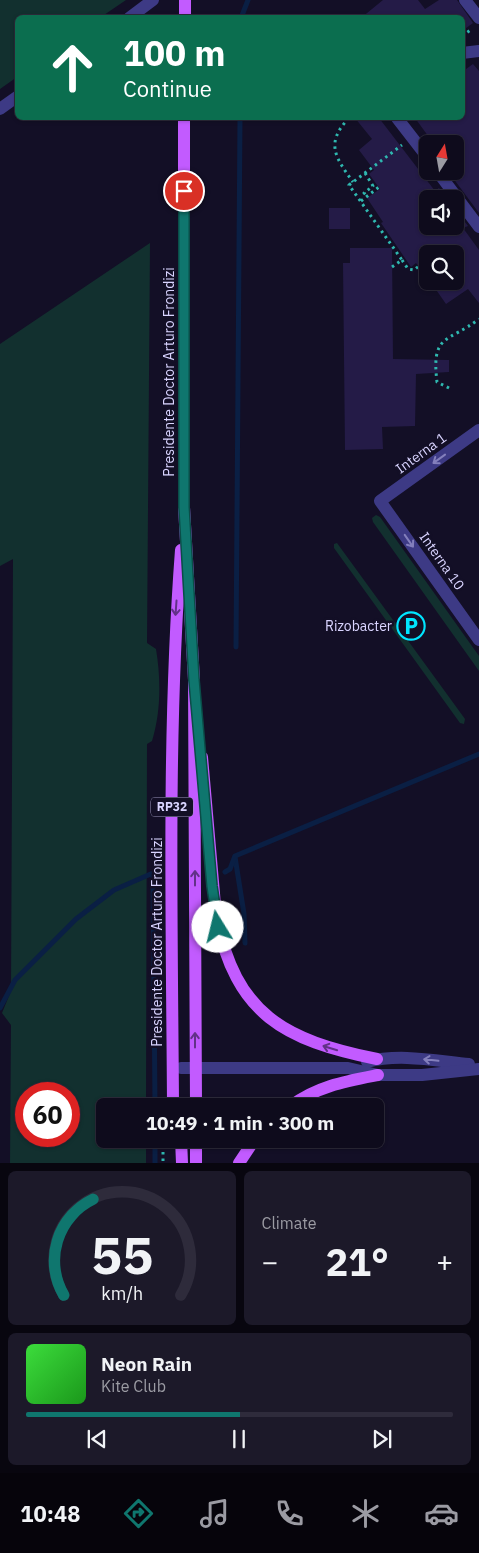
<!DOCTYPE html>
<html lang="en">
<head>
<meta charset="utf-8">
<style>
  :root { --surface:#0e0b1c; --page:#1c1929; --text:#f1f3f6; --muted:#9b9ba3; --line:#2e2b3b; --accent:#0f766e }
  body { margin:0; font-family:"IBM Plex Sans",sans-serif; background:var(--page); color:var(--text); height:100vh; display:flex; flex-direction:column; font-size:19px; white-space:nowrap }
  * { box-sizing:border-box; margin:0 }
  p { font-size:16px; color:var(--muted) }
  .icon { flex:none; width:28px; height:28px; fill:none; stroke:currentColor; stroke-width:2; stroke-linecap:round; stroke-linejoin:round }
  .map { position:relative; height:1163px; overflow:hidden }
  .sheet { display:flex; flex-direction:column; gap:8px; padding:8px; background:#08060f; flex:1 }
  .sheet>* { flex:none }
  .banner { position:absolute; left:15px; top:15px; width:450px; height:105px; border-radius:8px; box-shadow:0 1px 4px #0004,0 0 0 1px var(--line); background:#0b6e4f; color:#fff; overflow:hidden }
  .needle { width:32px; rotate:11deg }
  .buttons { position:absolute; left:419px; top:135px; display:grid; gap:10px }
  .buttons a { display:grid; place-items:center; width:45px; height:45px; border-radius:8px; background:var(--surface); box-shadow:0 1px 4px #0004,0 0 0 1px var(--line); font-size:25px }
  .speed { position:absolute; left:15px; top:1082px; display:flex; gap:10px; font-size:25px; font-weight:700; text-align:center }
  .speed>* { display:grid; place-content:center; width:65px; height:65px; border-radius:50%; background:var(--surface); box-shadow:0 1px 4px #0004,0 0 0 1px var(--line); line-height:1 }
  .speed .limit { border:8px solid #d22; background:#fff; color:#111 }
  .pin { position:absolute; display:grid; place-items:center; width:42px; height:42px; color:#fff; margin:-21px; border:2px solid #fff; border-radius:50%; box-shadow:0 1px 5px #0007 }
  .me { position:absolute; width:55px; margin:-28px; rotate:351deg; stroke-linejoin:round; filter:drop-shadow(0 0 4px #0008) }
  .turn { display:flex; align-items:center; gap:18px; height:105px; padding:0 25px; font-size:22px }
  .turn .icon { width:65px; height:65px; stroke-width:2.5 }
  .turn b { display:block; font-size:35px; line-height:42px }
  .big { font-size:38px; font-weight:700; line-height:1.1 }
  .sheet .tile { flex:1; display:flex; flex-direction:column; justify-content:center; gap:8px; min-width:0; padding:0 18px; border-radius:8px; background:var(--page) }
  .sheet .dial { align-items:center; gap:0 }
  .dial svg { height:130px; overflow:visible; fill:none; stroke:var(--line); stroke-width:7; stroke-linecap:round; text-anchor:middle }
  .dial text { fill:var(--text); stroke:none }
  .song { display:flex; align-items:center; gap:15px }
  .cover { width:60px; height:60px; border-radius:8px; background:linear-gradient(135deg,hsl(120 70% 55%),hsl(120 70% 35%)) }
  .played { height:5px; border-radius:2px; background:linear-gradient(90deg,var(--accent) 50%,var(--line) 50%) }
  .keys { display:flex; justify-content:space-around; direction:ltr }
  .heat { display:flex; justify-content:space-between; align-items:center; font-size:28px; direction:ltr }
  .sheet .tiles { flex:1; display:grid; gap:8px; grid-template-columns:1fr 1fr }
  .tile:last-child { grid-column:span 2 }
  .trip { position:absolute; left:96px; top:1098px; width:288px; height:50px; border-radius:8px; background:var(--surface); box-shadow:0 1px 4px #0004,0 0 0 1px var(--line); font-weight:700; line-height:50px; text-align:center }
  .tabs { display:flex; height:80px; justify-content:space-around; align-items:center; background:#06040b; color:var(--muted) }
  .tabs .icon { width:35px; height:35px }
  .tabs .active { color:var(--accent) }
  .tabs b { font-size:22px; color:var(--text) }
  .map>svg:first-child { display:block }
  .green { fill:#12302f; fill-rule:evenodd }
  .lines { fill:none; stroke-linecap:round; stroke-linejoin:round }
  .stream { stroke:#0a1f44; stroke-width:5 }
  .building { fill:#241b47 }
  .path { stroke:#2fb8b0; stroke-width:3; stroke-dasharray:2.5 4; stroke-linecap:butt }
  .minor { stroke:#3d3a85; stroke-width:12 }
  .major { stroke:#c25bff; stroke-width:12 }
  .oneway { stroke:#837fbc }
  .oneway2 { stroke:#623188 }
  .route-casing { stroke:#0a4d48; stroke-width:12 }
  .route { stroke:#0f766e; stroke-width:9 }
  .labels { text-anchor:middle; stroke-width:5; stroke-linejoin:round; paint-order:stroke }
  .shield { fill:#130f26; stroke:#9e99be; stroke-width:1 }
  .shield-label { font-size:12px; font-weight:bold; fill:#d9d4ff }
  .street-label { font-size:14px; fill:#d9d4ff; stroke:#130f26 }
  .poi-label { font-size:14px; fill:#d9d4ff; stroke:#130f26; text-anchor:end }
</style>
</head>
<body>
<div class="map">
<svg width="479" height="1163" viewBox="0 0 479 1163">
  <rect width="100%" height="100%" fill="#130f26"/>
  <g class="green">
    <polygon points="0,0 126,0 101,17 18,18 17,77 0,89"/>
    <path d="M150 243 147 643 156 649C161 679 161 712 152 741L147 744 146 1106H105V1139H146V1163H10L11 1025 2 1013 11 991 13 559 0 566V344ZM26 1094H69V1136H26Z"/>
    <polygon points="376,515 380,517 479,656 479,671 373,522 372,518"/>
    <polygon points="337,543 465,719 464,724 460,723 334,548 334,544"/>
  </g>
  <g class="lines">
    <g class="stream">
      <polyline points="241,18 248,0"/>
      <polyline points="236,647 240,118"/>
      <polyline points="235,857 244,914 245,943"/>
      <polyline points="225,872 230,869 235,856 479,754"/>
      <polyline points="153,873 155,1106"/>
      <polyline points="0,1008 15,980 76,919 114,890 153,873 161,873"/>
      <polyline points="155,1139 155,1163"/>
    </g>
  </g>
  <g class="building">
    <polygon points="383,0 418,0 425,9 439,0 457,0 473,23 462,31 462,18 361,18"/>
    <polygon points="473,64 479,71 479,213 453,178 457,175 455,144 434,144 415,118 462,118 462,72"/>
    <polygon points="355,118 379,118 435,191 439,188 448,199 428,199 428,226 455,226 455,209 468,226 463,228 479,250 479,303 468,289 446,304 430,281 455,281 455,254 428,254 428,278 416,263 411,267 381,223 383,222 367,198 380,189 369,174 374,170 359,150 372,139"/>
    <rect x="329" y="208" width="21" height="21"/>
    <polygon points="350,248 392,248 393,359 449,360 449,372 416,374 415,426 382,427 383,449 345,450 343,263 350,263"/>
  </g>
  <g class="lines">
    <g class="path">
      <polyline points="462,36 472,29"/>
      <path d="M349 118C325 143 335 157 353 182"/>
      <polyline points="365,173 373,186 364,193 367,196"/>
      <polyline points="361,201 379,187"/>
      <polyline points="402,260 408,269 414,270 419,266"/>
      <polyline points="392,267 402,260 349,185 402,145"/>
      <path d="M449 388 437 382C431 333 448 343 479 319"/>
      <polyline points="163,1139 163,1163"/>
    </g>
    <g class="minor">
      <polyline points="465,0 479,18"/>
      <polyline points="129,18 153,0"/>
      <polyline points="462,53 479,51"/>
      <polyline points="0,109 18,96"/>
      <polyline points="397,118 428,158"/>
      <polyline points="437,171 479,227"/>
      <polyline points="479,430 380,501 479,640"/>
      <path d="M367 1062C399 1053 437 1061 469 1064"/>
      <polyline points="181,1068 348,1068 378,1075 422,1075 479,1069"/>
    </g>
    <g class="major">
      <polyline points="185,18 185,0"/>
      <polyline points="184,118 184,507 194,680 196,1106"/>
      <path d="M202 757 216 916C236 1015 284 1040 377 1059"/>
      <path d="M173 1106C172 921 167 735 181 550"/>
      <path d="M291 1106C317 1086 347 1081 378 1075"/>
      <polyline points="181,1139 182,1163"/>
      <polyline points="196,1139 196,1163"/>
      <polyline points="239,1163 255,1139"/>
    </g>
  </g>
  <defs><path id="oneway-shaft" d="M-6 0H5M1.5-3L5.5 0L1.5 3" fill="none" stroke-width="1.6" stroke-linecap="round" stroke-linejoin="round" transform="scale(1.25)"/></defs>
  <g class="oneway">
    <use href="#oneway-shaft" transform="translate(439 459) rotate(144)"/>
    <use href="#oneway-shaft" transform="translate(409 541) rotate(55)"/>
    <use href="#oneway-shaft" transform="translate(431 1060) rotate(-174)"/>
  </g>
  <g class="oneway2">
    <use href="#oneway-shaft" transform="translate(176 608) rotate(94)"/>
    <use href="#oneway-shaft" transform="translate(195 878) rotate(-90)"/>
    <use href="#oneway-shaft" transform="translate(195 1040) rotate(-90)"/>
    <use href="#oneway-shaft" transform="translate(330 1048) rotate(-163)"/>
  </g>
  <g class="lines">
    <g class="route-casing">
      <polyline id="route" points="184,191 184,507 194,680 212,886 218,927"/>
    </g>
    <use href="#route" class="route"/>
  </g>
  <defs>
    <g id="parking-ring" transform="scale(1.4375)"><circle r="9.5" fill="#130f26" stroke="#00e5ff" stroke-width="1.5"/><path d="M-3.5-5.5H1a3.5 3.5 0 0 1 0 7H-1V5.5H-3.5ZM-1-3.4V-.6H.8a1.4 1.4 0 0 0 0-2.8Z" fill="#00e5ff"/></g>
  </defs>
  <g fill-rule="evenodd">
    <use href="#parking-ring" x="411" y="626"/>
  </g>
  <g class="labels">
    <rect class="shield" x="151" y="797.5" width="42" height="19" rx="4"/>
    <g class="shield-label">
      <text x="172" y="811">RP32</text>
    </g>
    <g class="street-label">
      <text transform="translate(169 372) rotate(-90)" y="5">Presidente Doctor Arturo Frondizi</text>
      <text transform="translate(421 453) rotate(-36)" y="5">Interna 1</text>
      <text transform="translate(442 561) rotate(55)" y="5">Interna 10</text>
      <text transform="translate(157 942) rotate(-90)" y="5">Presidente Doctor Arturo Frondizi</text>
    </g>
    <g class="poi-label">
      <text x="392" y="631">Rizobacter</text>
    </g>
  </g>
</svg>
<div class="buttons">
<a><svg class="needle" viewBox="-14 -14 28 28"><path d="M0-13l5 13h-10z" fill="#e53935"/><path d="M0 13l5-13h-10z" fill="#9b9ba3"/></svg></a>
<a><svg class="icon" aria-label="sound" viewBox="0 0 24 24"><path d="M4 9h4l5-4v14l-5-4H4zM17 9q2 3 0 6"/></svg></a>
<a><svg class="icon" aria-label="search" viewBox="0 0 24 24"><circle cx="10" cy="10" r="6"/><path d="M15 15l6 6"/></svg></a>
</div>
<div class="speed"><div class="limit">60</div></div>
<div class="pin" style="left:184px;top:191px;background:#d93025"><svg class="icon" aria-label="arrive" viewBox="0 0 24 24"><path d="M6 21V4h12l-3 4 3 4H6"/></svg></div>
<svg class="me" style="left:218px;top:927px" viewBox="-20 -20 40 40"><circle r="19" fill="#fff"/><path d="M0-13L10 11 0 6-10 11z" fill="#0f766e"/></svg>
<div class="trip">10:49 · 1 min · 300 m</div>
<div class="banner">
<div class="turn"><svg class="icon" aria-label="ahead" viewBox="0 0 24 24"><path d="M12 20V5M6 11l6-6 6 6"/></svg><div><b>100 m</b>Continue</div></div>
</div>
</div>
<section class="sheet">
<div class="tiles">
<div class="tile dial"><svg viewBox="0 0 100 80">
<path d="M14 69A42 42 0 1 1 86 69"/>
<path d="M14 69A42 42 0 0 1 32 10" stroke="#0f766e"/>
<text x="50" y="56" font-size="32" font-weight="700">55</text>
<text x="50" y="72" font-size="11">km/h</text>
</svg></div>
<div class="tile"><p>Climate</p>
<div class="heat"><a>−</a><b class="big">21°</b><a>+</a></div>
</div>
<div class="tile">
<div class="song"><i class="cover"></i><div><b>Neon Rain</b><p>Kite Club</p></div></div>
<div class="played"></div>
<div class="keys"><svg class="icon" aria-label="previous" viewBox="0 0 24 24"><path d="M18 5L8 12l10 7zM5 5v14"/></svg><svg class="icon" aria-label="pause" viewBox="0 0 24 24"><path d="M8 5v14M16 5v14"/></svg><svg class="icon" aria-label="next" viewBox="0 0 24 24"><path d="M6 5l10 7-10 7zM19 5v14"/></svg></div>
</div>
</div>
</section>
<nav class="tabs">
<b>10:48</b>
<svg class="icon active" aria-label="directions" viewBox="0 0 24 24"><path d="M12 3l9 9-9 9-9-9zM9 14v-3h6M13 9l2 2-2 2"/></svg>
<svg class="icon" aria-label="music" viewBox="0 0 24 24"><path d="M9 18V5l10-2v13"/><circle cx="6" cy="18" r="3"/><circle cx="16" cy="16" r="3"/></svg>
<svg class="icon" aria-label="phone" viewBox="0 0 24 24"><path d="M5 4h4l2 5-3 2q2 4 5 5l2-3 5 2v4C11 20 4 13 5 4z"/></svg>
<svg class="icon" aria-label="climate" viewBox="0 0 24 24"><path d="M12 3v18M4 7l16 10M4 17L20 7"/></svg>
<svg class="icon" aria-label="car" viewBox="0 0 24 24"><path d="M5 17H2v-5l4-1 3-4h7l3 4 3 1v5h-3M9 17h6M6 11h13"/><circle cx="7" cy="17" r="2"/><circle cx="17" cy="17" r="2"/></svg>
</nav>
</body>
</html>
